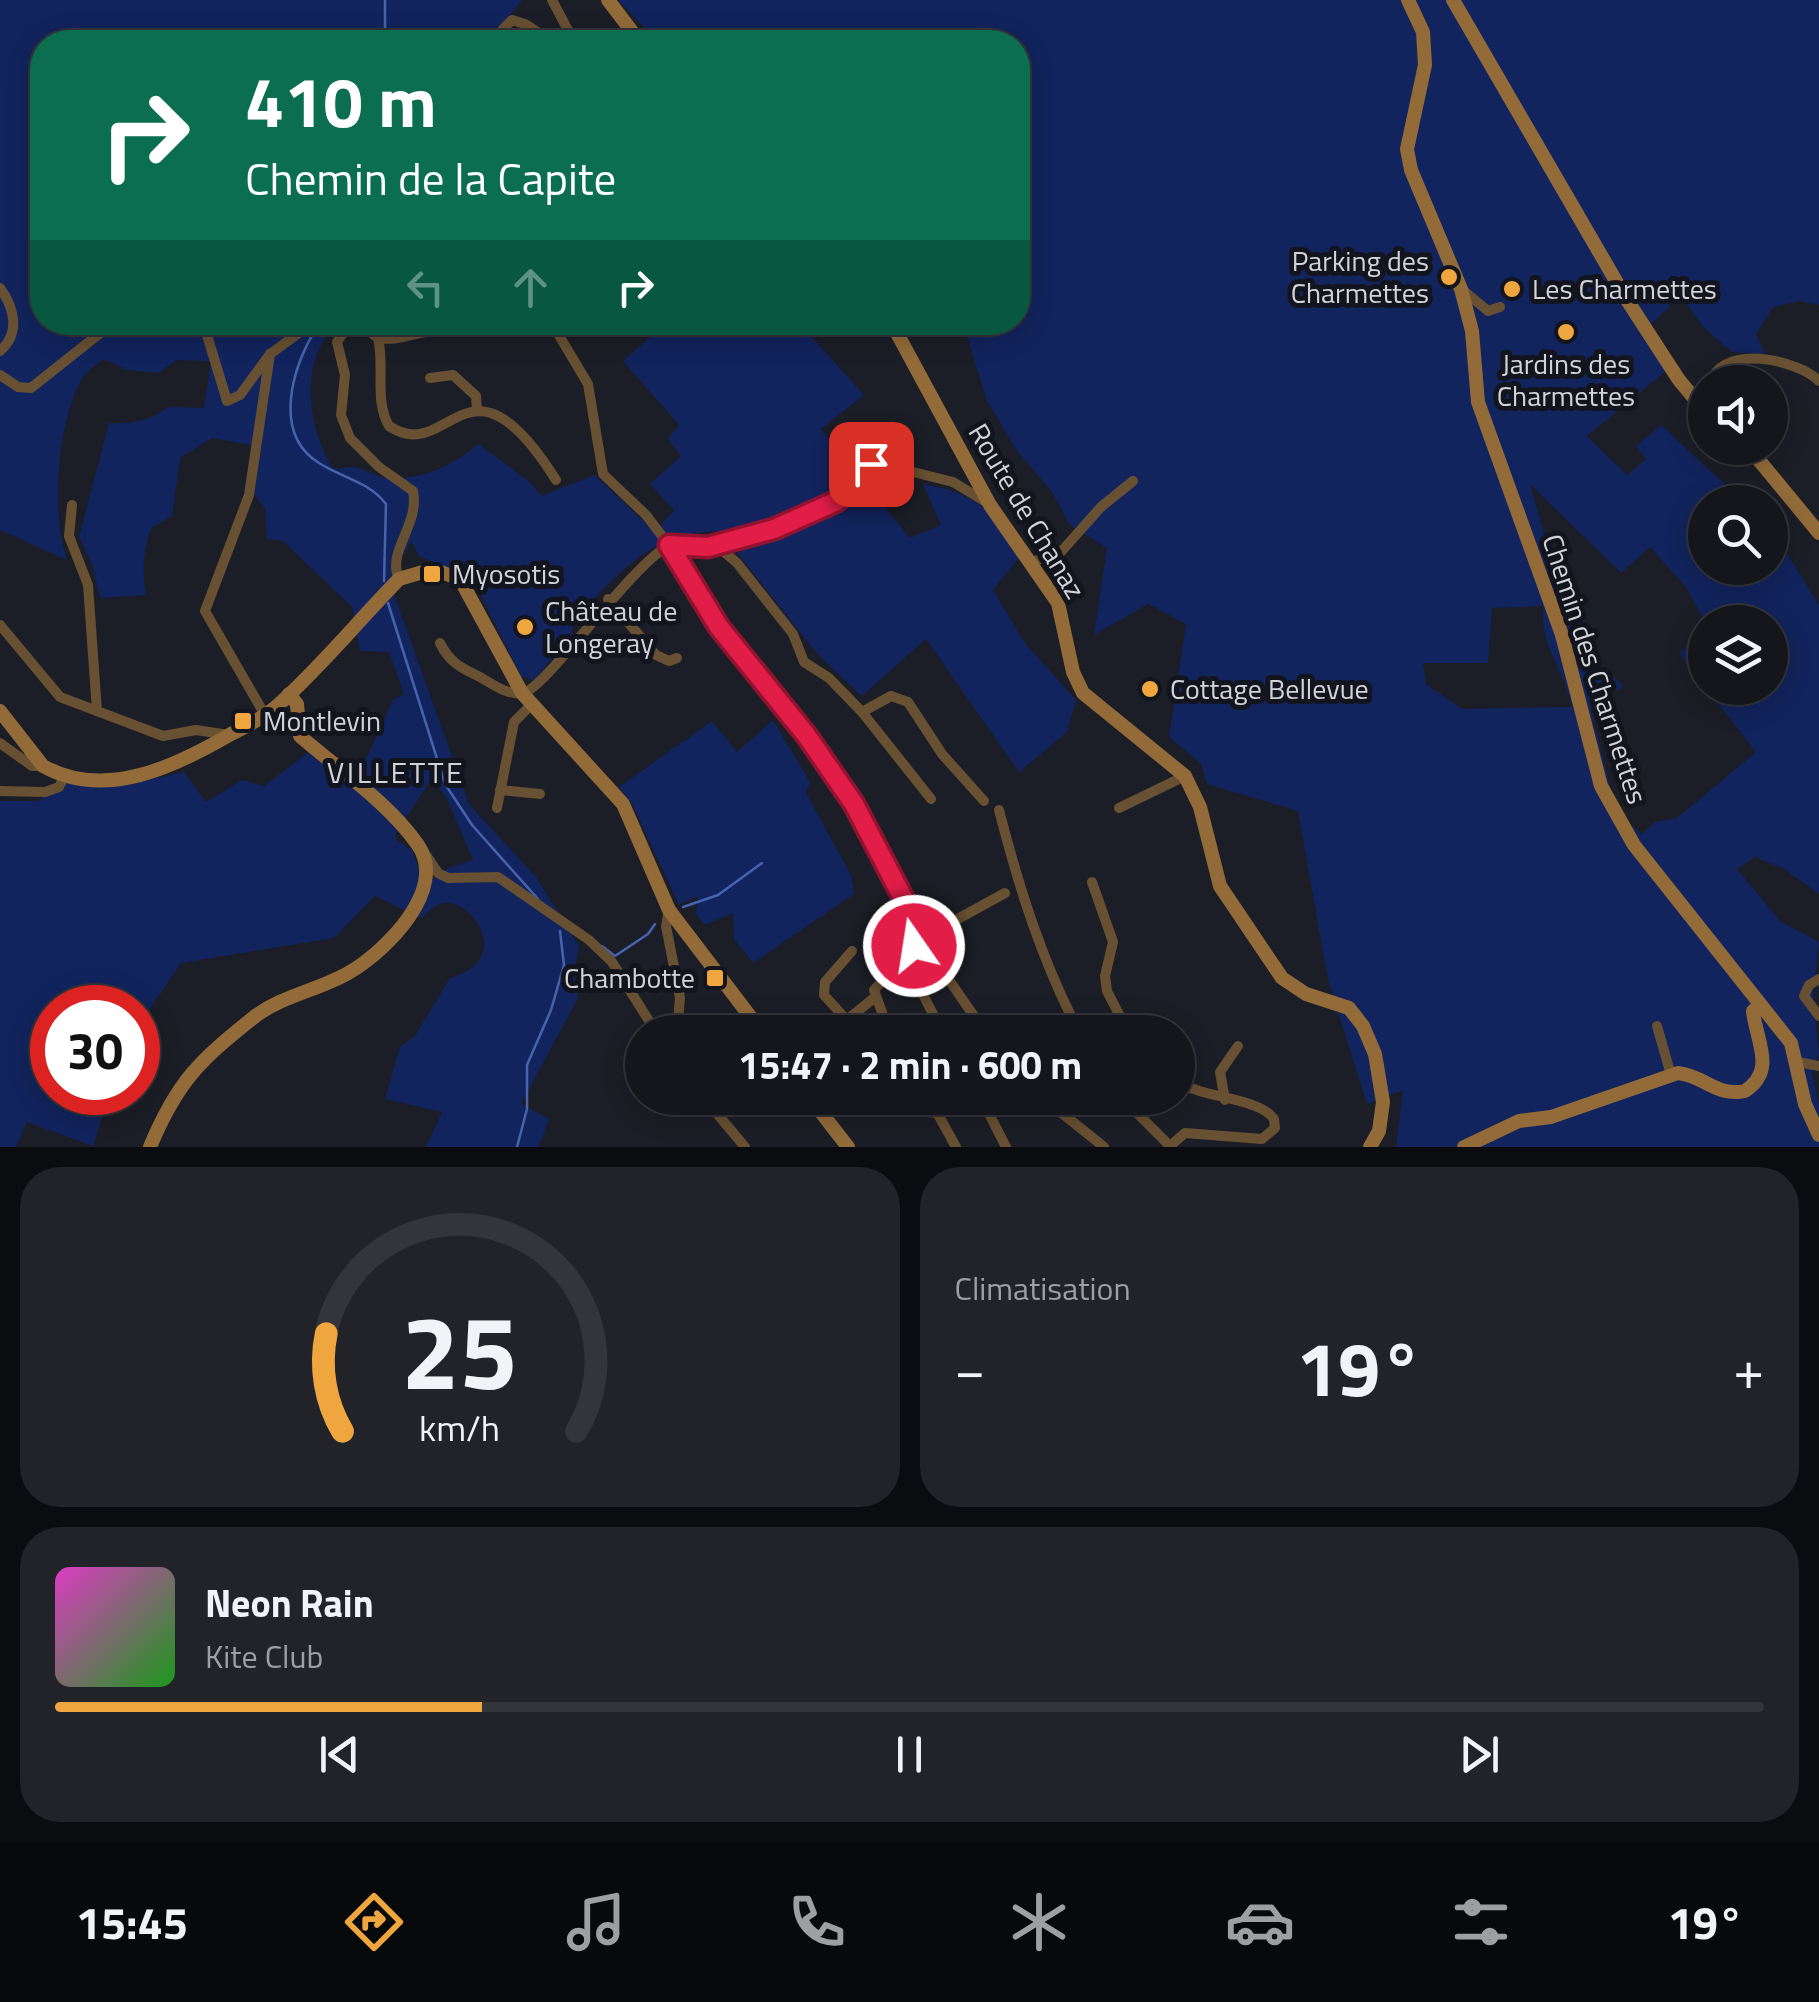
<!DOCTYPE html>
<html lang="fr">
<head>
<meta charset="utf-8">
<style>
  :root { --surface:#14161c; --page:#212329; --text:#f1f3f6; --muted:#9d9fa3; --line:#33353b; --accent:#f0a63e }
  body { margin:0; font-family:"Titillium Web",sans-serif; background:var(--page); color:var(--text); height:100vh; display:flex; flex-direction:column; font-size:38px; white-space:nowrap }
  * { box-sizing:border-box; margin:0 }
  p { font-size:32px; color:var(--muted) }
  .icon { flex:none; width:55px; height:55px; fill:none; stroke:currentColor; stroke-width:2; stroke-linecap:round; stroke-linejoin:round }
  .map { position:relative; height:1147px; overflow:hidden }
  .details { display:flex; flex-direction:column; gap:20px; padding:20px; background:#0b0c0f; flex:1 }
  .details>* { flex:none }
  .guide { position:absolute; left:30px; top:30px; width:1000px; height:305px; border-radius:40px; box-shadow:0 5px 25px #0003,0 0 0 2px var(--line); background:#0b6e4f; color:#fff; overflow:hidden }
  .fabs { position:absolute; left:1688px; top:365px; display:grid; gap:20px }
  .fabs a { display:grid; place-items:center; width:100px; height:100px; border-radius:50%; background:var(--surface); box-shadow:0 5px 25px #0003,0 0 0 2px var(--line); font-size:50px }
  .speed { position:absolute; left:30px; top:985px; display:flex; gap:20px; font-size:50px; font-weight:700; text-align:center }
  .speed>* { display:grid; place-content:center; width:130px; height:130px; border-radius:50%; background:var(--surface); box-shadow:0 5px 25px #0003,0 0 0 2px var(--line); line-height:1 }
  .speed .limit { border:15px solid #d22; background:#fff; color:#111 }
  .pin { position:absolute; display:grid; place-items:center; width:85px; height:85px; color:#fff; margin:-42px; border-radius:20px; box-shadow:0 5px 15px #0006 }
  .me { position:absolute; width:110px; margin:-55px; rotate:347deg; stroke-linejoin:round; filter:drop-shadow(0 0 8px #0008) }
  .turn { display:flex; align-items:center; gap:35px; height:210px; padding:0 50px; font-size:45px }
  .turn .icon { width:130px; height:130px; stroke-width:2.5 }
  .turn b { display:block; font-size:70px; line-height:85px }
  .lanes { display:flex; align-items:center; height:95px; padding:0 50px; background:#0003; justify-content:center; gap:50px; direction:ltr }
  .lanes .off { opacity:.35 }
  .big { font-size:75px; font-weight:700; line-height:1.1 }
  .details .card { flex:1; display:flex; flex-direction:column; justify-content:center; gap:15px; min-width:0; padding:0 35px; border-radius:40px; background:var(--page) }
  .details .dial { align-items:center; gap:0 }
  .dial svg { height:260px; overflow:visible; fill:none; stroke:var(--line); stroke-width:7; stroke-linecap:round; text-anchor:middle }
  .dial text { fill:var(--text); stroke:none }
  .song { display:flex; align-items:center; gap:30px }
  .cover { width:120px; height:120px; border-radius:15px; background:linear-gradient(135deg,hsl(310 70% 55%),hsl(120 70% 35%)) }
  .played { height:10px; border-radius:5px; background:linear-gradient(90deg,var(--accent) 25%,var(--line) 25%) }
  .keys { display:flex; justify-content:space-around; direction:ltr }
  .heat { display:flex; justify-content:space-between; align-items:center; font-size:55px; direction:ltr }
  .details .tiles { flex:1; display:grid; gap:20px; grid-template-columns:1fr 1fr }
  .card:last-child { grid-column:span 2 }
  .trip { position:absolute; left:625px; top:1015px; width:570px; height:100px; border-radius:50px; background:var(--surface); box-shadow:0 5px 25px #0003,0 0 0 2px var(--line); font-weight:700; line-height:100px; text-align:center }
  .tabs { display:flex; height:160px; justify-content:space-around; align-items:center; background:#08090b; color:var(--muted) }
  .tabs .icon { width:70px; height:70px }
  .tabs .on { color:var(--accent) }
  .tabs b { font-size:45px; color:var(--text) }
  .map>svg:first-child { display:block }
  .green { fill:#12245d; fill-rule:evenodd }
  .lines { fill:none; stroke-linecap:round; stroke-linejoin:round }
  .stream { stroke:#4763ad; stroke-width:2.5 }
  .street { stroke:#685032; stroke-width:10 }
  .secondary { stroke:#926b39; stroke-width:14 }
  .route-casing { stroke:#92132f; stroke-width:25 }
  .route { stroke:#e11d48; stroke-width:18 }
  .poi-dot { fill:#f0a63e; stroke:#12151d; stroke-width:4 }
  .labels { text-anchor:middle; stroke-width:10; stroke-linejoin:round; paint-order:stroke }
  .poi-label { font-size:28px; fill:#d1d3d9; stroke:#12151d; text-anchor:start }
  .street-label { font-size:28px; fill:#d1d3d9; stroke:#12151d }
  .neighbourhood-label { font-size:30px; letter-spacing:2.5px; fill:#d1d3d9; stroke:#12151d }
</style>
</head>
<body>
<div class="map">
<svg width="1819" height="1147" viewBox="0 0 1819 1147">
  <rect width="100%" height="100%" fill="#1b1e26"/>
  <g class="green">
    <path d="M0 0H522L497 31 500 42H42V322L340 323C297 356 307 427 333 469 370 463 361 475 388 478 419 481 455 465 478 444L531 483 541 496 595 475 655 532 674 510 650 484 681 456 668 438 679 425 623 361 666 323H799L864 395 821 429 910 538 941 525 923 484C977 494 991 509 1020 556L993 590 1024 642 1076 700 1067 732 1019 772 926 639 862 696 818 655 720 531C649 532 620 573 573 621L572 635 534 680 521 676 477 588 478 581 419 556 411 541 389 580 469 804 536 877 579 946 574 974 578 998 521 1104 549 1119 539 1147H426L442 1112 385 1099 400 1047 415 1036 450 978C517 960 469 893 440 904 434 906 426 914 421 918L375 896 334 938 181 963 138 1026V1008H52V1092L110 1093 93 1146 27 1122 16 1147H0V801H38L62 783 113 787 184 772 206 802 242 780 264 786 309 752 358 777 393 700 404 694 389 652 360 651 352 607 283 541 267 539 265 508 254 494 261 447 212 438 180 458 172 516 151 528C143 551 142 570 146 595L100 598 93 567 79 537 109 423C130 424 152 421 168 407L204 408 211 361 177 360 158 373 128 370 104 359C96 365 86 371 81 380 57 426 51 512 67 560L0 530ZM432 778 446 797 473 860 448 868 425 885 412 850 396 840V833Z"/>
    <path d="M618 0H1819V305L1799 301 1773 307 1756 334 1765 354 1732 352 1703 327 1672 283 1669 308 1647 327 1667 370 1587 436 1627 475 1646 459 1636 446 1661 425 1744 502H1705V568H1770V526L1819 605V894L1784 869 1755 857 1737 869 1780 921 1819 942 1813 998 1819 1053 1812 1073 1819 1105V1147H1396L1403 1090 1367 1104 1328 980 1298 811 1207 784 1201 764 1169 737 1186 624 1148 604 1094 635 1107 548 1070 525 1052 492 1018 452 987 401 963 323 1018 322V42H658ZM1530 484 1621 573 1650 547 1686 587 1705 622H1770V688H1706L1756 752 1677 818 1655 822 1641 834 1616 810 1591 710 1588 679 1618 691 1623 686 1608 671 1589 663 1581 641 1586 609 1553 566ZM1543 606C1540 646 1564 669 1572 707L1462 709 1426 684 1423 663H1488L1492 608Z"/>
    <polygon points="1705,633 1705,686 1679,653"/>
    <polygon points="773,720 810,782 806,793 851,875 854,894 753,963 734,939 733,913 705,925 696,914 698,896 679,905 631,802 619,787 712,721 737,752"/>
  </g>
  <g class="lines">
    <g class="stream">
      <polyline points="385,0 385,42"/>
      <path d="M317 327C293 366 271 433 319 463 342 478 368 481 386 504L384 581"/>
      <polyline points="388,603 445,784 472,825 538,899"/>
      <polyline points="683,907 718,895 762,863"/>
      <polyline points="602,946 615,956 648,934 655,924"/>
      <polyline points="517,1147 527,1109 527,1065 551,1010 564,965 560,931"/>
    </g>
    <g class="street">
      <polyline points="552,0 569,32 565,42"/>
      <polyline points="507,42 503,29 512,20 525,24 553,42"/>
      <path d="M0 288C14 307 21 333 0 351"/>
      <polyline points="1464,291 1488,311 1500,307"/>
      <polyline points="203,322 227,401 240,395 270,354"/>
      <polyline points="321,322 343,332"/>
      <polyline points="551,322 588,384 603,474 646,515 669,545 719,627 777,696 854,804 912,915 914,946 874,990 889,1032"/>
      <path d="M378 338C401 342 419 330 442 330 481 330 480 338 522 322"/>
      <polyline points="0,375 18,387 31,388 114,322"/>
      <polyline points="430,378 453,375 476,396 477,410"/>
      <path d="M1719 382 1716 372C1736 347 1799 361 1819 381"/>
      <polyline points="72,505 69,536 88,585 97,711"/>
      <polyline points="716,545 737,563 793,634 804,662 829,678 862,712 891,696 908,702 942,754 984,801"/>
      <polyline points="1031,562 1060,553 1101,507 1133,481"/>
      <path d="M399 579C386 552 420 525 413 491L379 467 350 438 341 415 345 375 337 342 346 329 364 327 378 338C385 366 374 401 389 426 449 467 467 338 556 480"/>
      <polyline points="608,599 656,655 669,661 677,658"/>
      <polyline points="0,625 60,697 163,736 196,730 229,735"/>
      <path d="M440 643C449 662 461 668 480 677 492 684 509 696 523 693 545 689 628 569 669 545L708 547 773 529 837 501 855 479 877 463 953 482 986 502"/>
      <polyline points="862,712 931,799"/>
      <polyline points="265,715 205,611 249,495 270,354 314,322"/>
      <polyline points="0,743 32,766 43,766"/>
      <polyline points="500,790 540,794"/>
      <polyline points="0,791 45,792 59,787 65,775"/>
      <polyline points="497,808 514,722 531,705"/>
      <polyline points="1119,808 1185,776"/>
      <path d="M999 810C1019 888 1042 961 1079 1032"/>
      <polyline points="426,855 438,873 448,878 498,877 589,940 612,962 656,1032"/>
      <polyline points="1092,882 1113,942 1105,976 1107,991 1128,1032"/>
      <polyline points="669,910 666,926 680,998 677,1032"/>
      <polyline points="916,942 929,951 985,1032"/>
      <polyline points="916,942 1005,893"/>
      <polyline points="905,959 942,1032"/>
      <polyline points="1819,979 1809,985 1804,996 1819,1016"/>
      <polyline points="845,1018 824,995 825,982 852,951"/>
      <polyline points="1657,1026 1671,1075"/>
      <polyline points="832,1032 874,998"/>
      <polyline points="1798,1062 1819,1066"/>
      <polyline points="704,1098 745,1147"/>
      <polyline points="872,1098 887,1108 938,1113"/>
      <polyline points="929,1098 956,1147"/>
      <polyline points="981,1098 1006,1147"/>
      <polyline points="1043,1098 1104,1147"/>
      <polyline points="1122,1098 1171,1147"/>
      <polyline points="1225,1100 1220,1072 1238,1046"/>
      <path d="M1170 1146 1185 1133 1262 1139 1275 1128 1274 1119C1260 1098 1203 1098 1178 1082"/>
    </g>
    <g class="secondary">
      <polyline points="608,0 640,42"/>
      <polyline points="1408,0 1423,32 1425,65 1407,149 1411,170 1461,289 1472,331 1478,402 1562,635 1601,786 1634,845 1791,1043 1805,1104 1819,1135"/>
      <polyline points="1453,0 1627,300 1679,380 1705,411"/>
      <polyline points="891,322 990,505 1058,603 1073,672 1083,693 1185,776 1200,807 1220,886 1282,978 1306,994 1349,1008 1363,1026 1375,1054 1383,1102 1379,1131 1370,1147"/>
      <polyline points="1749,448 1819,533"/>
      <path d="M0 711 43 766C105 801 176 766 231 734 246 726 264 718 277 706 320 668 359 620 399 579L433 569 460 579 522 693 623 804 669 910 762 1032"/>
      <polyline points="810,1098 848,1147"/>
      <path d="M150 1147C177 1082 199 1061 253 1018 280 996 320 990 350 972 387 950 448 889 418 845 388 802 339 770 300 736L297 704 289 694"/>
      <path d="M1464 1147 1519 1121 1551 1117 1678 1073C1705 1076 1716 1097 1745 1091 1777 1070 1756 1041 1753 1011L1760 1005"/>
    </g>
  </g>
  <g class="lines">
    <g class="route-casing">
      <polyline id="route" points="871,464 837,501 774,529 708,547 669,545 719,627 807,736 854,804 912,915 914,946"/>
    </g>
    <use href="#route" class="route"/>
  </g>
  <g class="poi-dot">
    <circle cx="1449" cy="277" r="10"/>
    <circle cx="1512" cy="289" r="10"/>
    <circle cx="1566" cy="332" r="10"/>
    <rect x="422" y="564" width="20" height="20" rx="5"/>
    <circle cx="525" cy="627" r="10"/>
    <circle cx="1150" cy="689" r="10"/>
    <rect x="233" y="711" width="20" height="20" rx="5"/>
    <rect x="705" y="968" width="20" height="20" rx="5"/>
  </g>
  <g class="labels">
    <g class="poi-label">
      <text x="1429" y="271" text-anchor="end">Parking des<tspan x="1429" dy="32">Charmettes</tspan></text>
      <text x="1532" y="299">Les Charmettes</text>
      <text x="1566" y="374" text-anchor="middle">Jardins des<tspan x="1566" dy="32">Charmettes</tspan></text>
      <text x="452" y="584">Myosotis</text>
      <text x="545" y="621">Château de<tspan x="545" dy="32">Longeray</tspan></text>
      <text x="1170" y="699">Cottage Bellevue</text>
      <text x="263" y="731">Montlevin</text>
      <text x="695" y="988" text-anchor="end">Chambotte</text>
    </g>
    <g class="street-label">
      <text transform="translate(1027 511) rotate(59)" y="10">Route de Chanaz</text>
      <text transform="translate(1595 669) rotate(72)" y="10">Chemin des Charmettes</text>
    </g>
    <g class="neighbourhood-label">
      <text x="396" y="783">VILLETTE</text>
    </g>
  </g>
</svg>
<div class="fabs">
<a><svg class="icon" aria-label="sound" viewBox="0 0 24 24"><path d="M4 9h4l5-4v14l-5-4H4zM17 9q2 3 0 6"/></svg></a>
<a><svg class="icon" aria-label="search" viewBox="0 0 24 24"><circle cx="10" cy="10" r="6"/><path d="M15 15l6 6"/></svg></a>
<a><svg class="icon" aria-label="layers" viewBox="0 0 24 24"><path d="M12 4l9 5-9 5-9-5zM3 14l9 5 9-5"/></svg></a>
</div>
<div class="speed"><div class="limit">30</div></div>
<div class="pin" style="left:871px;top:464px;background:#d93025"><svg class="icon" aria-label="arrive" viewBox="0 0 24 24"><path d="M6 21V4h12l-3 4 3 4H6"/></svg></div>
<svg class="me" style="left:914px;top:946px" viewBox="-20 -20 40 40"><circle r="17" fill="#e11d48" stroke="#fff" stroke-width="3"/><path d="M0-11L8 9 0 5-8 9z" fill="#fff"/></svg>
<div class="trip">15:47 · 2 min · 600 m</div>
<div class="guide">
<div class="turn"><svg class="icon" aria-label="right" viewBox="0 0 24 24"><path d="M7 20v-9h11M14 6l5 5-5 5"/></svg><div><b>410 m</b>Chemin de la Capite</div></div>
<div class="lanes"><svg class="icon off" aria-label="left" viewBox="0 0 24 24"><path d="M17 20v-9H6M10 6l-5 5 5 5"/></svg><svg class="icon off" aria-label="ahead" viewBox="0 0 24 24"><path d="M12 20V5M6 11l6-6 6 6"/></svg><svg class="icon" aria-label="right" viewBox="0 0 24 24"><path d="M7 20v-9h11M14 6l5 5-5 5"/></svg></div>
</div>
</div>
<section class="details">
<div class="tiles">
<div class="card dial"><svg viewBox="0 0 100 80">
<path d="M14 69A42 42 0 1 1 86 69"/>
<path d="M14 69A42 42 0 0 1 9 39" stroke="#f0a63e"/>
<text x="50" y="56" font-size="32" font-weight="700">25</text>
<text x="50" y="72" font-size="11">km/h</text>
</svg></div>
<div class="card"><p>Climatisation</p>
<div class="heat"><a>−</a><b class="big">19°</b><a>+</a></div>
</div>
<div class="card">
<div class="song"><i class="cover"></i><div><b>Neon Rain</b><p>Kite Club</p></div></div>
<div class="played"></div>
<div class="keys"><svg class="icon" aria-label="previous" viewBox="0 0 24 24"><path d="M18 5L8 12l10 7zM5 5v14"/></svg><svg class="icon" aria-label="pause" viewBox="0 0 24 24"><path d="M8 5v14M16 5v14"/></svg><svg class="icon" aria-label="next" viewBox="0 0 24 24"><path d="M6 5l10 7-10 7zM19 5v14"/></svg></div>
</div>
</div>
</section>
<nav class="tabs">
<b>15:45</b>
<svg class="icon on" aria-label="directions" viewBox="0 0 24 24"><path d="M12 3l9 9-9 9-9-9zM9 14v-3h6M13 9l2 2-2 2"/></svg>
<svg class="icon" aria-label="music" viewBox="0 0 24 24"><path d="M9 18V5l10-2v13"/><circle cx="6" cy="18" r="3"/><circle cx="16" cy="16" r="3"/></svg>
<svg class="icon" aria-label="phone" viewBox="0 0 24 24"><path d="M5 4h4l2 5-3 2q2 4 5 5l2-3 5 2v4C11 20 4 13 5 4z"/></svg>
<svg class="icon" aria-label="climate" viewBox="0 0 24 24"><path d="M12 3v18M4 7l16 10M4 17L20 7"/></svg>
<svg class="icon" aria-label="car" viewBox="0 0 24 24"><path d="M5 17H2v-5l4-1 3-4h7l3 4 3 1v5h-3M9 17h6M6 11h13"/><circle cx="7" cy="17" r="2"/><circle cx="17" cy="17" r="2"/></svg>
<svg class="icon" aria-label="filters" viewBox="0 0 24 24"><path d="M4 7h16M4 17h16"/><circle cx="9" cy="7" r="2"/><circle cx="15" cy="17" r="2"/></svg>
<b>19°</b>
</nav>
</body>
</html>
